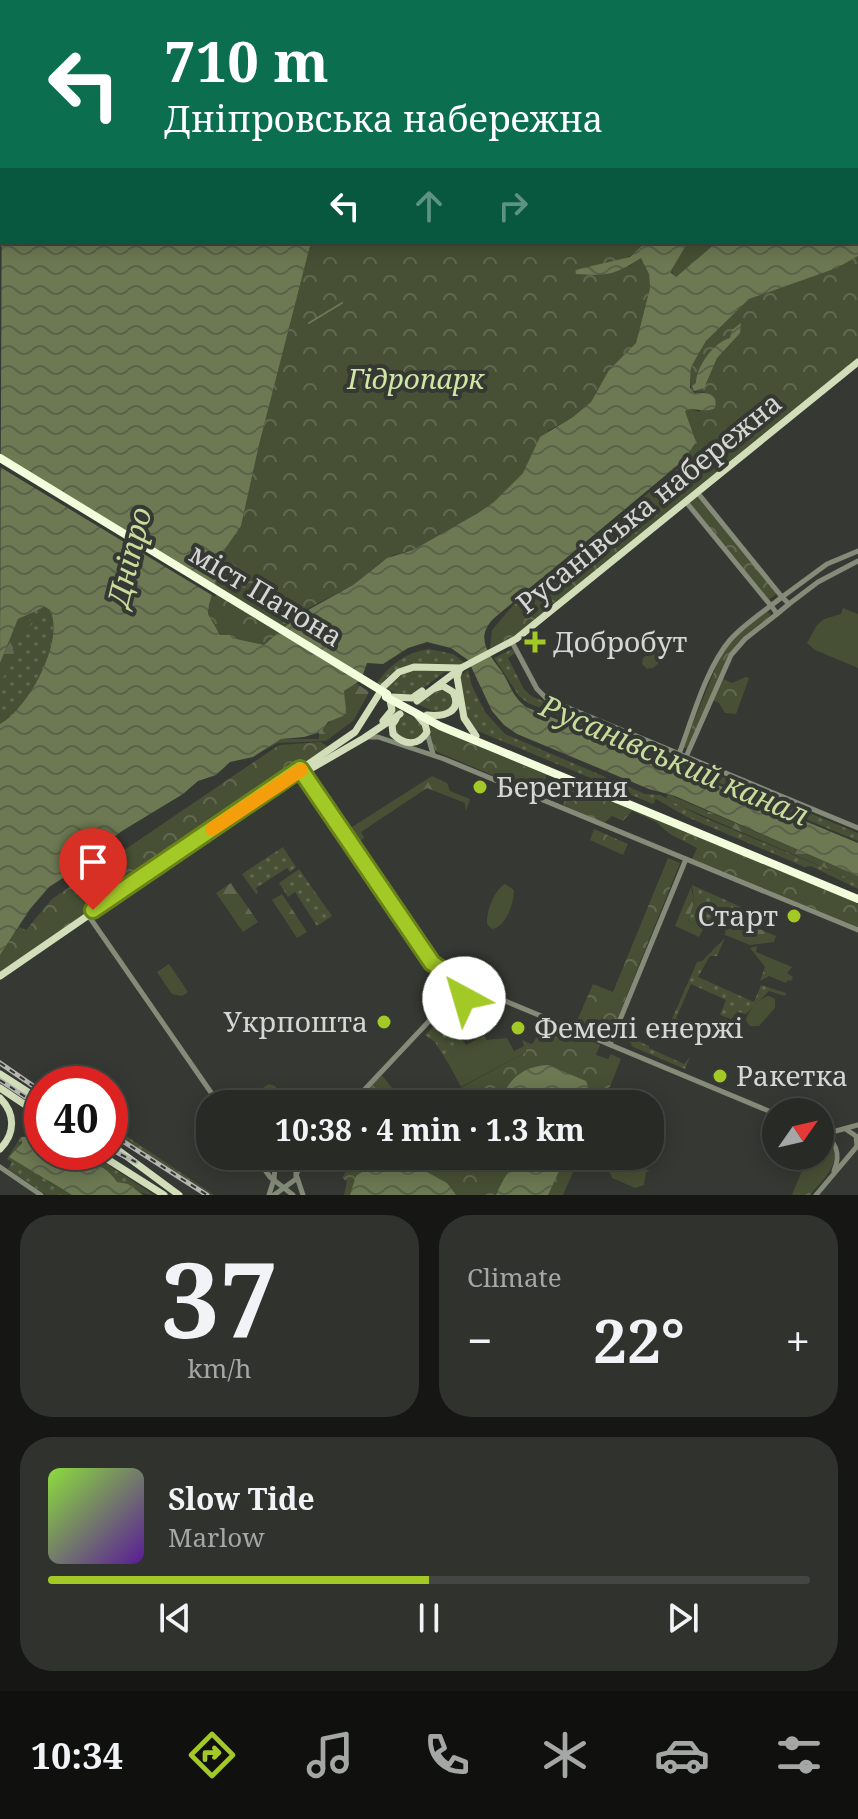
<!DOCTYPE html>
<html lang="en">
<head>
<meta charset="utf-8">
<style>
  :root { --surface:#282a26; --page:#30322e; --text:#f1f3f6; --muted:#a5a7a7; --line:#444643; --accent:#a3c927 }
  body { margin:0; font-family:"Noto Serif",serif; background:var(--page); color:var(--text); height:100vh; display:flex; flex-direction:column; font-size:30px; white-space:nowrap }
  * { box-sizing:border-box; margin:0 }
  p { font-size:26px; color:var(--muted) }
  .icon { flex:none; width:44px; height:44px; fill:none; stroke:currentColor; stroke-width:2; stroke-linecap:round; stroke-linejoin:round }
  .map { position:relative; height:1195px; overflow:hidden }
  .details { display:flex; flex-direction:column; gap:20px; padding:20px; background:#161715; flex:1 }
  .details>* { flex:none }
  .banner { position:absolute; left:0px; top:0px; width:858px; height:244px; box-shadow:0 4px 20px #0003,0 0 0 2px var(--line); background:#0b6e4f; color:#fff; overflow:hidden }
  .needle { width:52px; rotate:56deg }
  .buttons { position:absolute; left:762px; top:1098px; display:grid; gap:16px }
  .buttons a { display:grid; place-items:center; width:72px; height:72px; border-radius:50%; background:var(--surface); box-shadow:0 4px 20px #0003,0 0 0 2px var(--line); font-size:40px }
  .speed { position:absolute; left:24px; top:1066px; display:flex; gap:16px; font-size:40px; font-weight:700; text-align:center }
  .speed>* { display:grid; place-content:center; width:104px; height:104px; border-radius:50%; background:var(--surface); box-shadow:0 4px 20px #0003,0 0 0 2px var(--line); line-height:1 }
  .speed .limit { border:12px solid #d22; background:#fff; color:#111 }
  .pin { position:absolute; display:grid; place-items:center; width:68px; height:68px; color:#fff; margin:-82px -34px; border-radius:50% 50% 50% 0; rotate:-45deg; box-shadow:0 0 8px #0007 }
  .pin .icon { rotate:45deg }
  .me { position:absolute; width:88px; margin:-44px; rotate:321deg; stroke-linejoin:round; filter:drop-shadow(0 0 6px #0008) }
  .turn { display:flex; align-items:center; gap:28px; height:168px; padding:0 32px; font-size:36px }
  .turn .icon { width:104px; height:104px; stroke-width:2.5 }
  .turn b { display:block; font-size:56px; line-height:68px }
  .lanes { display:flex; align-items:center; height:76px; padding:0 32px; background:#0003; justify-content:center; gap:40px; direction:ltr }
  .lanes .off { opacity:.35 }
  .big { font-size:60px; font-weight:700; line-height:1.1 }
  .details .card { flex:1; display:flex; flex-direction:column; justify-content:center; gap:12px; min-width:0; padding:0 28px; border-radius:32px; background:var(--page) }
  .details .dial { align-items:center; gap:0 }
  .dial b { font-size:104px; line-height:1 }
  .song { display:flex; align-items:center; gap:24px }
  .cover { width:96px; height:96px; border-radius:12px; background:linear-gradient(135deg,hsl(90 70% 55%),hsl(270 70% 35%)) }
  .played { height:8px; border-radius:4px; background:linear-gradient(90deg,var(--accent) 50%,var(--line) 50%) }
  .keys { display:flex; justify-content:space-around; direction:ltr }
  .heat { display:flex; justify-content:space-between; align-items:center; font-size:44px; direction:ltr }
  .details .tiles { flex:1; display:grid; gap:20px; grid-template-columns:1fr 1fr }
  .card:last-child { grid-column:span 2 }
  .trip { position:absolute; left:196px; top:1090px; width:468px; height:80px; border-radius:32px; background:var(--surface); box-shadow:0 4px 20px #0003,0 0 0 2px var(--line); font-weight:700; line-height:80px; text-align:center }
  .tabs { display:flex; height:128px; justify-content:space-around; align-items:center; background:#10110f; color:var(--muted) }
  .tabs .icon { width:56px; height:56px }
  .tabs .selected { color:var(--accent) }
  .tabs b { font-size:36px; color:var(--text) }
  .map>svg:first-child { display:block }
  .grass { fill:url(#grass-dots) }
  .forest { fill:url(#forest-firs) }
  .park { fill:url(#park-crowns) }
  .pitch { fill:#475034 }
  .water { fill:url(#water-waves) }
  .pier { fill:#363833 }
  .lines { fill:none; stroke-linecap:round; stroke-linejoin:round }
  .stream { stroke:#6c7952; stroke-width:2 }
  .minor { stroke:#858b79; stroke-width:5 }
  .major { stroke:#d2deba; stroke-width:7 }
  .highway { stroke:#f2fedb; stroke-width:8 }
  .rail-casing { stroke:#b5b6b3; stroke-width:5 }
  .rail { stroke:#363833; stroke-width:2; stroke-dasharray:6; stroke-linecap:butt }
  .highway-bridge { stroke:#f2fedb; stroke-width:8 }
  .route-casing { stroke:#6a8319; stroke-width:20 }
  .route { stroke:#a3c927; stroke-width:14 }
  .slow { stroke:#f59e0b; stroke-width:14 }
  .poi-dot { fill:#a3c927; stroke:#363833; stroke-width:3 }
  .labels { text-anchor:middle; stroke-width:8; stroke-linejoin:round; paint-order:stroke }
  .park-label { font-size:28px; font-style:italic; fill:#d0e6a4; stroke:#363833 }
  .street-label { font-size:28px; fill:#d6d7d4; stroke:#363833 }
  .poi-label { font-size:28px; fill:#d6d7d4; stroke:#363833; text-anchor:start }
  .water-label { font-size:30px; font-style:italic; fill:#c8dd9c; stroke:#363833 }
</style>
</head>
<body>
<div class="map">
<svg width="858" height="1195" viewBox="0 0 858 1195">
  <defs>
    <pattern id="grass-dots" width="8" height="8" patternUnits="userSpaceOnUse" patternTransform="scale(2)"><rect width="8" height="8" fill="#475034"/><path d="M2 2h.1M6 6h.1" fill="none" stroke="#616850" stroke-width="1.8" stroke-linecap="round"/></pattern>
    <pattern id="forest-firs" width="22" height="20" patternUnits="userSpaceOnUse" patternTransform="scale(2)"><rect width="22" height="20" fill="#475034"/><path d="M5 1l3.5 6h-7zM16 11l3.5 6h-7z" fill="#616850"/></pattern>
    <pattern id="park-crowns" width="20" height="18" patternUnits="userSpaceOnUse" patternTransform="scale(2)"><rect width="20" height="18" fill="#475034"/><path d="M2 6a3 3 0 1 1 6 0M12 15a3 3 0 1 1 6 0" fill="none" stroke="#616850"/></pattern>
    <pattern id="water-waves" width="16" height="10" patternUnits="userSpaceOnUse" patternTransform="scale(2)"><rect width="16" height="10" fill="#6c7952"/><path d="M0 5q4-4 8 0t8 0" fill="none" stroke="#5a624b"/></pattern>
  </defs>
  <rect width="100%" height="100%" fill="#363833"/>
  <g class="grass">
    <path d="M42 607 50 610C64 641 29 709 0 724V663L18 619Z"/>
    <path d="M429 649 453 654 465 663 459 665C431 665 399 658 381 685L377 683C390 664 407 652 429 649Z"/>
    <polygon points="512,649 515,653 508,658 524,689 531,696 679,759 675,769 657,756 528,703 519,696 494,658"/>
    <path d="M421 669 445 672C423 687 412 704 386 688L407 671Z"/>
    <polygon points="468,670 472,686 485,712 505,734 645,794 660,795 698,815 858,882 858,889 811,866 805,867 687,817 656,799 653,804 473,729 468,721 460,676"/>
    <polygon points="441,689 449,692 454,702 450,711 438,713 412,702"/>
    <polygon points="393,706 422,723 424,735 409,741 393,732 397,721 404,716 401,712 389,720"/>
    <polygon points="682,760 858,833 858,841 696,773 679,770"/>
    <polygon points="283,847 296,867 290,872 287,868 256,888 258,893 256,894 242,874"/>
    <polygon points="299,869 332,916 317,926 295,892 288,897 279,883"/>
    <polygon points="692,885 741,907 740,916 736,920 719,917 722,911 715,908 713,910 719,912 705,926 703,922 697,925 688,921 694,902"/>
    <polygon points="725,938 717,956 710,956 698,977 754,1002 761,985 786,993 785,996 769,991 746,1014 738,1012 731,1019 720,1015 726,1000 691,984 676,1018 708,1032 704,1035 677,1024 672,1019 697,962 702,961"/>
    <polygon points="446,1018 469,1049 448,1063 435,1042 425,1035 437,1023"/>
    <polygon points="624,1029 632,1032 631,1035 641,1039 640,1042 649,1046 649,1048 684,1064 690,1057 685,1069 631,1046 632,1044 622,1038 618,1040 619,1036 623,1037 624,1034 621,1032"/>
    <polygon points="110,1125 214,1195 210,1195 110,1131"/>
    <polygon points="39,1134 42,1137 22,1140 18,1149 49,1182 72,1195 46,1195 8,1169 12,1162 7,1159 20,1138"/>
    <path d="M72 1152H88L154 1195C140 1195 129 1186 117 1182 108 1168 93 1158 77 1163Z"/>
  </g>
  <g class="forest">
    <polygon points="688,242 717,242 676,277 673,276 672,268"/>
    <polygon points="34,612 38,617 30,618 29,621 33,623 26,630 25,627 21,629 22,636 17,638 12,652 14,654 12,664 6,668 8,671 0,681 0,663 17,622"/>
    <polygon points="356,683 369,692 354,720 326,741 278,743 258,753 281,739 319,739 319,732 331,721 344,691"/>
    <polygon points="432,776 447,783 450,791 470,799 466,811 465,803 427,788 361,832 364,838 358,843 349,829"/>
    <polygon points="668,794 858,876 858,882 683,807 666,798"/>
    <polygon points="231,883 258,922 243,932 216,893"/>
    <polygon points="691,887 694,902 688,921 697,925 701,920 705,926 699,937 675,926"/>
    <polygon points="282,894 307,932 297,938 272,900"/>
    <polygon points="740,916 740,921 776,936 774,942 750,945 725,935 726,920 719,917 735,920"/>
    <polygon points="757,946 756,952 792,967 787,973 793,977 791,981 788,980 786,983 769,976 760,981 765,967 750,948"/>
    <polygon points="169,964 188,992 182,996 172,994 157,972"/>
  </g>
  <g class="park">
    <polygon points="396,0 858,0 858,43 856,2 395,2"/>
    <polygon points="311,242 646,242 634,254 624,259 629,267 639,258 643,258 649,274 650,288 636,343 609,370 591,402 573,417 548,431 523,473 494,502 478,513 413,550 393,555 381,562 353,585 307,609 264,645 232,638 230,635 220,635 208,614 209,605 225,549 241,526 259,445"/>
    <polygon points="858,256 858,358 513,637 490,648 492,630 515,603 686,462 684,460 696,442 685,411 689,409 700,412 705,392 691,391 691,367 706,341 749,299 837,268"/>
    <polygon points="697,492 779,592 767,601 686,502"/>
    <polygon points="767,611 771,615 742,638 728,655 688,749 683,747 721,655 738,634"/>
    <polygon points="746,677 749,678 736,714 725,713 719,703 712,700 721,678 732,683"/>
    <polygon points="427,725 547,775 539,795 433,750"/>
    <polygon points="321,742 328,747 0,972 0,955 19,927 26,930 52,899 279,745"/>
    <polygon points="571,785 858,903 858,927 692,859 697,848 670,834 656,822 632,811 623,821 612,816 604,823 563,805"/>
    <polygon points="594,829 628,844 623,855 590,840"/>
    <polygon points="668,858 680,863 610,1037 576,1023 593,984 613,992"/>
    <polygon points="544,1021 600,1045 596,1055 608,1059 611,1054 621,1059 603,1104 460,1104 461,1102 457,1090 526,1052 522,1040 531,1044 534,1042"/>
    <polygon points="381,1074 405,1104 378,1104 372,1095 369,1097 365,1092"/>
    <path d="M820 1136C850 1156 826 1176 810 1195H792L808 1156H820Z"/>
    <polygon points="355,1156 363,1156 366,1160 374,1156 580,1156 563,1195 344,1195 347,1181 342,1178"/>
  </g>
  <g class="pitch">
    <polygon points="843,608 858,614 858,668 815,650 807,643 817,625 824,619 841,614"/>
    <polygon points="661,643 669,645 670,653 653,668 647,669 642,664 643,658"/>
    <path d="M505 884 514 890C514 903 506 927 492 929L487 924C486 912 494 890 505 884Z"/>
    <path d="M769 996 775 999V1008L759 1026H750L746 1021C746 1012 760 997 769 996Z"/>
    <polygon points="484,1035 487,1040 507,1038 514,1051 524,1046 526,1052 461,1087 445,1057"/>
    <polygon points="269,1084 275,1086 282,1096 269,1104 244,1104 246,1098"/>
    <polygon points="613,1156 650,1171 646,1172 644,1185 635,1188 612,1178 608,1168 615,1160 610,1157"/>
  </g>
  <g class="water">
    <polygon points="103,0 396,0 102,2"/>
    <path d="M856 43 858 256 837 268 749 299 706 341 691 367 690 388 694 393C705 392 719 393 715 408 704 414 694 406 685 411L696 442 684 460 493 619C473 640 492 657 504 675 511 688 514 698 526 707L660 761 684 774 696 776 858 843V876L675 796 649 789 517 734 504 725 492 711 468 660 451 648 427 642 408 648 383 664 367 663 361 680 344 691 346 710 343 716 328 722 321 732 304 737 281 739 253 757 230 762 216 775 198 781 183 794 122 831 87 857 77 869 49 887 30 909 0 955V724C28 709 65 641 50 610L44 607 18 619 0 663 2 144V242H311L259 445 241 526 225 549 209 605 208 614 220 635H230L232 638 264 645 299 615 353 585 387 558 413 550 478 513 494 502 523 473 540 437 573 417 591 402 609 370 636 343 650 288 649 274 641 258C615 275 607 276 576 274L575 270 630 257 646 242H688L672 269 671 273 676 277 717 242H856Z"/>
    <path d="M741 323 740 333 717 358 704 388 694 391 692 386 696 383C696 367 714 342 730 338L732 330Z"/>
    <path d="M548 1065 586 1081 589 1089 584 1104H509L506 1089C515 1073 530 1066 548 1065Z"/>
    <path d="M39 1136 42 1137V1152H72L77 1163C93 1159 108 1168 117 1182L128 1184 143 1195H72L9 1157 22 1143 21 1137Z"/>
    <polygon points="385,1156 408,1157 423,1170 447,1183 456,1195 350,1195 356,1176"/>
    <path d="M514 1156H566L548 1195H496C502 1180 511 1171 514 1156Z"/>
  </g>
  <polygon class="pier" points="0,454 219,587 215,597 0,467"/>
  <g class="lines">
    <polyline class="stream" points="309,323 342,303"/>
    <g class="minor">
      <polyline points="697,492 782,597 827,564 858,551"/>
      <polyline points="789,604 818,582 858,561"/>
      <polyline points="512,642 537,689 547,699 858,828"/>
      <polyline points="427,733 433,754"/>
      <polyline points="369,737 378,737 444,759 858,930"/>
      <path d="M679 754C692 720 706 668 730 640 744 624 765 611 782 597L789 604 777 614C774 609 771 605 767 601L686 502"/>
      <polyline points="686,757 731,655 745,639 777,614"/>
      <polyline points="303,773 432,963 439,995 432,1018"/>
      <polyline points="88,915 219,1104"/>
      <polyline points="432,963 462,983 776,1114"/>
      <polyline points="610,1044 686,859"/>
      <polyline points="351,1104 432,1018 460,1003 492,997"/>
      <polyline points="847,1130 856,1136 857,1146"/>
      <path d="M820 1132C836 1140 841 1154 834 1171"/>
      <polyline points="825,1134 858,1125"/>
      <polyline points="255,1156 270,1177 293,1195"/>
      <polyline points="263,1156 281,1162"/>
      <polyline points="0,1167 41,1195"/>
      <polyline points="297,1173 305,1156"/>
      <polyline points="297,1177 303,1195"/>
      <polyline points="269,1195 274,1179 275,1167 281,1162 290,1163 296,1169 296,1179 274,1195"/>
      <polyline points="816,1195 858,1145"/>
    </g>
    <g class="major">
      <polyline points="836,0 839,2"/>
      <polyline points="51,2 52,0"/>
      <polyline points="63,2 64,0"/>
      <polyline points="88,2 90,0"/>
      <polyline points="856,17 858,18"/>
      <polyline points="0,72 2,70"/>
      <polyline points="0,80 2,78"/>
      <polyline points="459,671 457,677 464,718 476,736"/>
      <polyline points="392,697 412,698 422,691"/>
      <polyline points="417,701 461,668 516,639 858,362"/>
      <path d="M427 715C444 717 463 712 453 692L443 686 436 688"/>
      <path d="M396 719 392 725 393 734C404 745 418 747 427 732L425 724 417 715"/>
      <polyline points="383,721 392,710 390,700"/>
      <polyline points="300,775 364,738 400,714"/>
      <polyline points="121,897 161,870"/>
      <polyline points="0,976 355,732 384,686 399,672 414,667 461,668"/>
      <polyline points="0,1074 42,1101"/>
      <polyline points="0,1088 42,1116"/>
      <path d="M0 1098C15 1113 16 1133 0 1149"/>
      <polyline points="110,1144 179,1195"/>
      <polyline points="96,1152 164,1195"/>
    </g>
    <polyline class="highway" points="386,697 440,726 858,899"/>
    <g class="rail-casing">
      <g id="rail">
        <polyline points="822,0 825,2"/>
        <polyline points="856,22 858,23"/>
        <polyline points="0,1063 42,1092"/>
        <polyline points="0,1080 42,1108"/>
        <polyline points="110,1133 207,1195"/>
        <polyline points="110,1149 136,1162"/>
      </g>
    </g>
    <use href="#rail" class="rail"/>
    <polyline class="highway-bridge" points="0,458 387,694"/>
  </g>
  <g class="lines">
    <g class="route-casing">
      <polyline id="route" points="93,910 300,769 432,963 462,983 464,998"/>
    </g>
    <use href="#route" class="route"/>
    <polyline class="slow" points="212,829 301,770"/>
  </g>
  <g class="poi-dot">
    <path d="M531 630h8v8h8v8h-8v8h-8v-8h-8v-8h8z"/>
    <circle cx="480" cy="787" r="8"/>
    <circle cx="794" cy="916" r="8"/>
    <circle cx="384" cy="1022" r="8"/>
    <circle cx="518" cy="1028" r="8"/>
    <circle cx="720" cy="1076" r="8"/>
  </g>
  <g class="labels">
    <g class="park-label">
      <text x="416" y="389">Гідропарк</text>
    </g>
    <g class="street-label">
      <text transform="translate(649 503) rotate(-39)" y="10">Русанівська набережна</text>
      <text transform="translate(266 595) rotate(31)" y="10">міст Патона</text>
    </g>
    <g class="poi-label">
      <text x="553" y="652">Добробут</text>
      <text x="496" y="797">Берегиня</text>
      <text x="778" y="926" text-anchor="end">Старт</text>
      <text x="368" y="1032" text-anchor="end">Укрпошта</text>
      <text x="534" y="1038">Фемелі енержі</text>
      <text x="736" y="1086">Ракетка</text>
    </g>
    <g class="water-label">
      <text transform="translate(130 557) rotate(-76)" y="10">Дніпро</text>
      <text transform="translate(674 761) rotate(23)" y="10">Русанівський канал</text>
    </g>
  </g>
</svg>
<div class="buttons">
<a><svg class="needle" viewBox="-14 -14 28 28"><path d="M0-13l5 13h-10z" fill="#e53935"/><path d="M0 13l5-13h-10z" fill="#a5a7a7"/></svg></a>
</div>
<div class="speed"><div class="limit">40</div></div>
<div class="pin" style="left:93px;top:910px;background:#d93025"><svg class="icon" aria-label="arrive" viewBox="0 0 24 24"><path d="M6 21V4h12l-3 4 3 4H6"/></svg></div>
<svg class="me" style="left:464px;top:998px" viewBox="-20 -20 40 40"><circle r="19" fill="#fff"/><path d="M0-13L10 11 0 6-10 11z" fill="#a3c927"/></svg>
<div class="trip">10:38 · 4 min · 1.3 km</div>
<div class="banner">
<div class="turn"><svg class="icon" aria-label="left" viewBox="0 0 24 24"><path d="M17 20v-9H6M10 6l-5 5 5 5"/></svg><div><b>710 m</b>Дніпровська набережна</div></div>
<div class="lanes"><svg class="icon" aria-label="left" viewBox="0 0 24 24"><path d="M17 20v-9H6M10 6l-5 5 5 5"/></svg><svg class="icon off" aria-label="ahead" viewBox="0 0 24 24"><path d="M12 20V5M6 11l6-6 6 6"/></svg><svg class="icon off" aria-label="right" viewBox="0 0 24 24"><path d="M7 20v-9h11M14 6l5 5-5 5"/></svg></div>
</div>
</div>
<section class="details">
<div class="tiles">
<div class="card dial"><b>37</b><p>km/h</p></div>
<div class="card"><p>Climate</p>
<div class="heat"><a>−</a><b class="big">22°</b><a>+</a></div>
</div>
<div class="card">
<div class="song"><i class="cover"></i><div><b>Slow Tide</b><p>Marlow</p></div></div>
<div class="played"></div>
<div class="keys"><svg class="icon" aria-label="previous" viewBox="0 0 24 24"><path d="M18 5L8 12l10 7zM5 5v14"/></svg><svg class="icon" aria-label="pause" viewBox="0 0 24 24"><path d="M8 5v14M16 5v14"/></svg><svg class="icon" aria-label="next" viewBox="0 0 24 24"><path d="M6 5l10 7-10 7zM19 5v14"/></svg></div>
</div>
</div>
</section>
<nav class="tabs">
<b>10:34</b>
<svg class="icon selected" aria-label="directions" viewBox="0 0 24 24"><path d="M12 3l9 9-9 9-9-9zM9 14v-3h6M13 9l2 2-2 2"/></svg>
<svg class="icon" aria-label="music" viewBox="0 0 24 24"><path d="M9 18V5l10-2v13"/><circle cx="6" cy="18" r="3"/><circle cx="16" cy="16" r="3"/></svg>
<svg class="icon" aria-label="phone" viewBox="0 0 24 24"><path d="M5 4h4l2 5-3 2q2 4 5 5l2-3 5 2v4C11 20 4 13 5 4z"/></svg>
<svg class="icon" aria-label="climate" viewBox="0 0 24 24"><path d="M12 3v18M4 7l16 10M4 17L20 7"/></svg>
<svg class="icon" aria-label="car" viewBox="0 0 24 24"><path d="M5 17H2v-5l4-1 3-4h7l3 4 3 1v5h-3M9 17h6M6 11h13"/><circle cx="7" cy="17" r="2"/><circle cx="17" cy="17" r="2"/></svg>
<svg class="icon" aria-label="filters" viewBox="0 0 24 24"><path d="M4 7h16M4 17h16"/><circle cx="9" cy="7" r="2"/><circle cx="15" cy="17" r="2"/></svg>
</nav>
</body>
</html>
